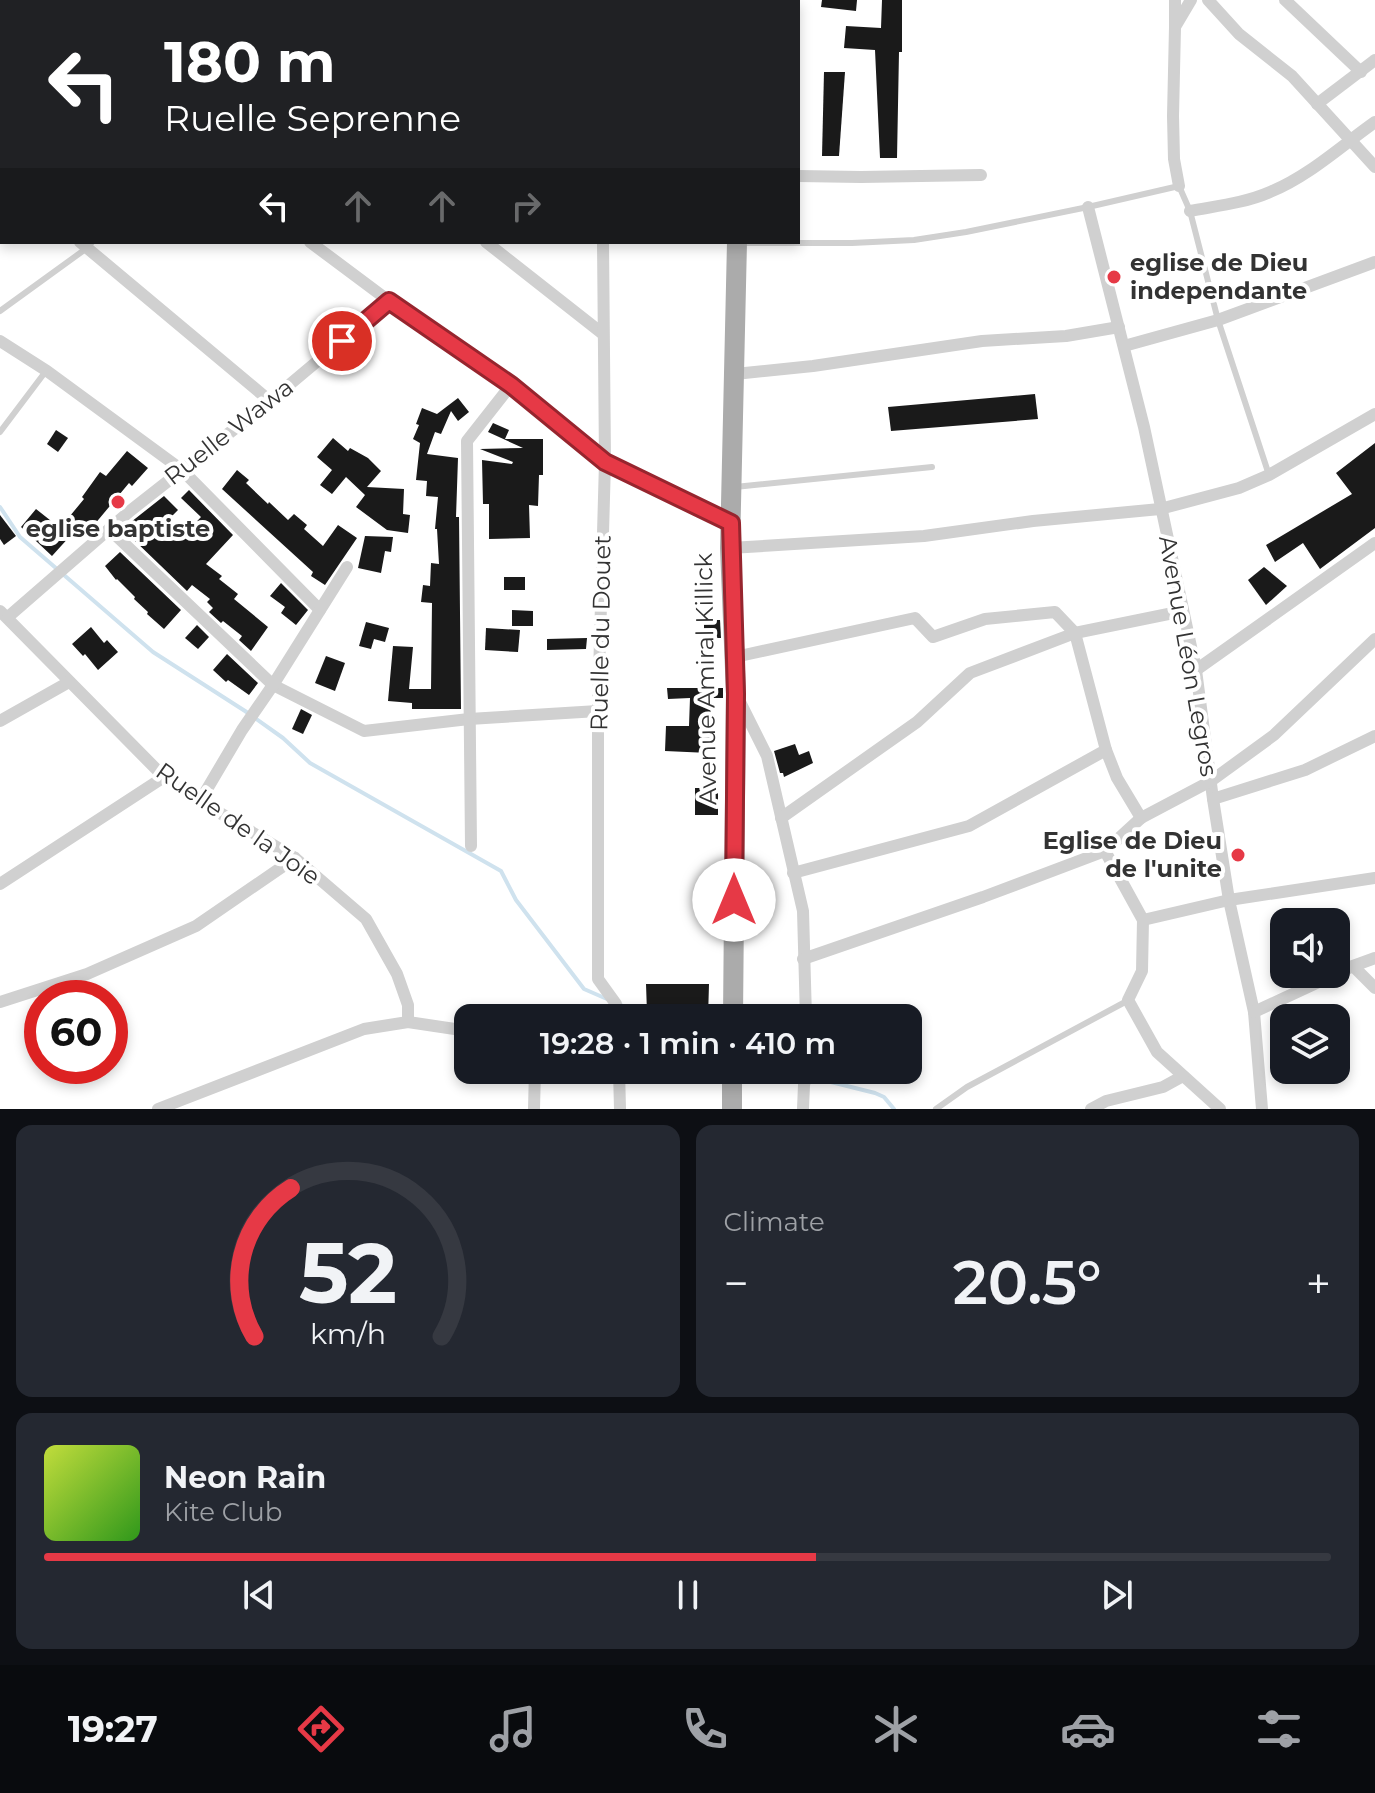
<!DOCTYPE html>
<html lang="en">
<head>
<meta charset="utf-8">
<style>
  :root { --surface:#171b24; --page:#242831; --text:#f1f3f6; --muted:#9ea1a6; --line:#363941; --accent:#e63946 }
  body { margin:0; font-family:Montserrat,sans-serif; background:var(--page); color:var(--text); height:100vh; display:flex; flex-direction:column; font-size:30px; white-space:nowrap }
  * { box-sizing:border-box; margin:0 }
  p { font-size:26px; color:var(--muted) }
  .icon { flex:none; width:44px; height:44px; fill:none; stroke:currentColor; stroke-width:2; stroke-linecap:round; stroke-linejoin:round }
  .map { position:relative; height:1109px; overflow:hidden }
  .panel { display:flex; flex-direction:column; gap:16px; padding:16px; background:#0d0f14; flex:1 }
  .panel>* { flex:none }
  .guide { position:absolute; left:0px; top:0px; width:800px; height:244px; box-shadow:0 4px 12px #0003; background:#202124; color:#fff; overflow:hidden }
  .buttons { position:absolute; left:1270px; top:908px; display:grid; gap:16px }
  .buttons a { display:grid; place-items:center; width:80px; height:80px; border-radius:16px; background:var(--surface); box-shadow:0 4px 12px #0003; font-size:40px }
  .speed { position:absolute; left:24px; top:980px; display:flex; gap:16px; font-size:40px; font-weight:700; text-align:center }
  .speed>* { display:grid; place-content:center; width:104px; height:104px; border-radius:50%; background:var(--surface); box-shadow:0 4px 12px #0003; line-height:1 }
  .speed .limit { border:12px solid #d22; background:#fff; color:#111 }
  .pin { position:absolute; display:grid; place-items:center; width:68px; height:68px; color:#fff; margin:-34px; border:4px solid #fff; border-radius:50%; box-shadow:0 2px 8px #0007 }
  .me { position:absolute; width:88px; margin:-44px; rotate:0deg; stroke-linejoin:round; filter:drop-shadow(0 0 6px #0008) }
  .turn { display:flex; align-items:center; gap:28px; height:168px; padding:0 32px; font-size:36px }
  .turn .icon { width:104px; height:104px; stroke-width:2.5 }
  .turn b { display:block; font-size:56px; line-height:68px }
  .lanes { display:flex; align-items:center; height:76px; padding:0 32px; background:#0003; justify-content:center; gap:40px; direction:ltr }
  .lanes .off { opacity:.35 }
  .big { font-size:60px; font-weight:600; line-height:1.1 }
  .panel .tile { flex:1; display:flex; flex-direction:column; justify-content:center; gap:12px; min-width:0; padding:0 28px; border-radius:16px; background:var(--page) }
  .panel .dial { align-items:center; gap:0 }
  .dial svg { height:208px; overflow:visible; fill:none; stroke:var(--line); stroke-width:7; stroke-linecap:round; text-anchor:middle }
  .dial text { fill:var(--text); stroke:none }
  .song { display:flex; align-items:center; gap:24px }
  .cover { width:96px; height:96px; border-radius:12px; background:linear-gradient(135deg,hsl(70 70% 55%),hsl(110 70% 35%)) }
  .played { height:8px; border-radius:4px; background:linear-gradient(90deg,var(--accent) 60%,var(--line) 60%) }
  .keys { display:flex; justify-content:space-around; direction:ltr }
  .heat { display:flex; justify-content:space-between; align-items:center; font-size:44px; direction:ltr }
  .panel .tiles { flex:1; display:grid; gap:16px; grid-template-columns:1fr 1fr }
  .tile:last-child { grid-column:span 2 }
  .trip { position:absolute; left:454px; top:1004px; width:468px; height:80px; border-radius:16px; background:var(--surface); box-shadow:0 4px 12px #0003; font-weight:600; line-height:80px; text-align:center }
  .menu { display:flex; height:128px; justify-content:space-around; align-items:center; background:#090b0e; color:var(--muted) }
  .menu .icon { width:56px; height:56px }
  .menu .selected { color:var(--accent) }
  .menu b { font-size:36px; color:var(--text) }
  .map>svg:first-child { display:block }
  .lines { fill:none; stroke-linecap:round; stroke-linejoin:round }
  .stream { stroke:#cfe2ee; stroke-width:4 }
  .building { fill:#1a1a1a }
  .lane { stroke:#d0d0d0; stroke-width:6 }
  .street { stroke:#d0d0d0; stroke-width:12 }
  .primary { stroke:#ababab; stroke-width:20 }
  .route-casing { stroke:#96252e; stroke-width:20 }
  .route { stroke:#e63946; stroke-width:14 }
  .poi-dot { fill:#e63946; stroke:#fff; stroke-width:3 }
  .labels { text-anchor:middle; stroke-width:8; stroke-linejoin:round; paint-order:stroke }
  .poi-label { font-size:24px; font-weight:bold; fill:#333; stroke:#fff; text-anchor:start }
  .street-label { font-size:24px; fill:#333; stroke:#fff }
</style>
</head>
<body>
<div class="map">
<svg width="1375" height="1109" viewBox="0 0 1375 1109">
  <rect width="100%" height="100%" fill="#fff"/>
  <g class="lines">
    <g class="stream">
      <polyline points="0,507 20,537 153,652 245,711 283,738 310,763 501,871 516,900 584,989 607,999"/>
      <polyline points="620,1005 657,1018"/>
      <polyline points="793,1070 811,1077 875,1093 884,1097 894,1109"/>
    </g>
  </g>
  <g class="building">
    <polygon points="822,0 857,0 856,11 821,7"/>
    <polygon points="882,0 902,0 902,52 899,52 897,158 880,158 875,50 844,48 846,26 881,28"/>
    <polygon points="824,72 845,72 839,156 822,156"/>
    <polygon points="1035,394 1038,419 891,431 888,407"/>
    <polygon points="458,398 469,412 458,421 451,411 441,434 435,432 427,454 458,458 456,517 459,517 461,709 412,709 412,703 388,701 393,646 413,647 409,689 431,689 432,603 421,602 423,585 430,586 431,563 439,564 437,529 435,529 438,497 426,496 427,481 416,480 420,443 413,439 419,425 416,424 422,408 437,414"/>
    <polygon points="493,423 509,430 505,439 543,439 543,475 539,475 538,506 529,505 530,538 489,539 489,504 483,504 482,460 512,464 513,462 480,449 523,448 488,432"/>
    <polygon points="56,430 68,438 58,452 47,444"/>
    <polygon points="333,438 348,451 350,448 368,458 381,471 367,487 404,489 403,514 410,515 408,533 387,530 356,507 365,495 346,477 332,494 320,485 332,470 317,457"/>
    <polygon points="1375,443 1375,528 1320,569 1303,543 1275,562 1266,545 1352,494 1336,473"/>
    <polygon points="127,451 148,468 132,486 129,483 89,531 81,524 52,556 21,527 36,509 60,528 84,499 82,497 100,472 106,476"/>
    <polygon points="237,470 249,480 246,483 268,504 269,502 288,520 294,514 307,525 304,529 323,546 338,525 357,538 325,585 311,576 313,572 222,489"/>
    <polygon points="189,490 233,535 206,564 222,576 219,579 238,594 234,599 268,627 251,651 239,640 242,636 223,621 221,623 209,612 213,608 207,602 210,599 192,585 187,591 133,539 138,535 135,532 138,528 131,522 164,496 178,510 169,519 184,535 201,517 181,498"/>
    <polygon points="0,515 16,536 4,545 0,539"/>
    <polygon points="365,536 393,537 391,552 385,551 381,573 358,568"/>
    <polygon points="120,552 181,610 164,629 147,614 148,612 134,599 135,597 117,579 116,580 105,566"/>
    <polygon points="1264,567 1287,586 1266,605 1248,580"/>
    <rect x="504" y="577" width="21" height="13"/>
    <polygon points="281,583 308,610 296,625 281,613 285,607 270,596"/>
    <polygon points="512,610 533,611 533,626 512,626"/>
    <polygon points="704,620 720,620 721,638 704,638"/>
    <polygon points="366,622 389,628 385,642 374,639 371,649 359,646"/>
    <polygon points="197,625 209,637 198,649 185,638"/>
    <polygon points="91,627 104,643 107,640 118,652 98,670 85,654 83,656 72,644"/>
    <polygon points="486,628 520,630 518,652 485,650"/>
    <polygon points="587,638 586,649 547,650 547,639"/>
    <polygon points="227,654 258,683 249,695 228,680 226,682 213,670"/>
    <polygon points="326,656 345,663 335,691 315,683"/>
    <polygon points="667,688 723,688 723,698 711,698 709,753 665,751 666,726 689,726 690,698 668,699"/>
    <polygon points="301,709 312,715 303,734 292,729"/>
    <polygon points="795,744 799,755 809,751 813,763 784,777 783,773 780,773 774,751"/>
    <rect x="695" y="788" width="23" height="27"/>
    <polygon points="646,984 709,984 708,1018 664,1018 668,1013 647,1013"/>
  </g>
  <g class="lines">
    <g class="lane">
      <polyline points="740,243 852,243 914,240 966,232 1088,207 1179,186 1190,211 1218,320 1269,475"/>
      <polyline points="0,311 87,248 92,242"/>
      <polyline points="0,432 46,371"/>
      <polyline points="735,487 932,467"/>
      <polyline points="936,1109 967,1087 1127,1001"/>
    </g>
    <g class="street">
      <polyline points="2,0 5,2"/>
      <polyline points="182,0 185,2"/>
      <polyline points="378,0 382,2"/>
      <polyline points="603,0 603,2"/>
      <polyline points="1208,0 1239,34 1292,76 1375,167"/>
      <polyline points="1285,0 1361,72"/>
      <polyline points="46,2 47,0"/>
      <polyline points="250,2 251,0"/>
      <polyline points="1175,27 1175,0"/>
      <polyline points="1317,104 1375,60"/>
      <polyline points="0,170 2,172"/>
      <polyline points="798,176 861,177 981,175"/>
      <polyline points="1179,186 1174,159 1173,116 1175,27 1191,0"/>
      <polyline points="1088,207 1144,427 1196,670 1213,799 1229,900 1254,1012 1262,1109"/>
      <path d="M1190 211C1216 206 1245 203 1270 192 1309 176 1341 146 1375 122"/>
      <polyline points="80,242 270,401"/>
      <polyline points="310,242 389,301 511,385 605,462 731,523"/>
      <polyline points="486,242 603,334"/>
      <polyline points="603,242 605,462 598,711 598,979 616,1004 617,1018"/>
      <polyline points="0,341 47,371 182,470 320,610"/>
      <polyline points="1124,346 1218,320 1375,262"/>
      <polyline points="735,374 813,366 982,341 1066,336 1119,327"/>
      <polyline points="109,529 273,685 364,731 469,719 598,711"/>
      <polyline points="730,548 924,536 1033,521 1160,509 1239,488 1269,475 1375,414"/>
      <polyline points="0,611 164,777 200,801 295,858 366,919 397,974 408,1005 408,1022"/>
      <polyline points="8,617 130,511 270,401 389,301"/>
      <polyline points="735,657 915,618 933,637 985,619 1055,612 1075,633 1106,750 1117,778 1141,818"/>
      <polyline points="1196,670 1375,543"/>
      <polyline points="739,700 767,756 803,911 806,1018"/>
      <polyline points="0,721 69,682"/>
      <polyline points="1213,799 1305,770 1375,736"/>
      <polyline points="200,801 242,730 273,685 347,567"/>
      <polyline points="781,818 917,722 970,673 1075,633 1183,611"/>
      <polyline points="471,846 467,441 511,385"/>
      <polyline points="1105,851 1143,920 1142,971 1128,1000 1157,1052 1220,1109"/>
      <polyline points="793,873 969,826 1106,750"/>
      <polyline points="0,884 164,777"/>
      <polyline points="1143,920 1229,900 1375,878"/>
      <polyline points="803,959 983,897 1105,851 1141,818 1211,781 1274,735 1375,639"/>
      <polyline points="1353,966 1375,988"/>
      <polyline points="0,1002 87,974 196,926 295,858"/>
      <polyline points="1254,1012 1353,966 1375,958"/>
      <polyline points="619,1070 620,1109"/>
      <polyline points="158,1109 364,1029 408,1022 468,1031"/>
      <polyline points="534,1109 535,1070"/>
      <polyline points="803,1109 804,1085 808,1070"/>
      <polyline points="1091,1109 1106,1101 1163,1087 1183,1076"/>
    </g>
    <g class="primary">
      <polyline points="738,2 738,0"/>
      <polyline points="733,1018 736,694 730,548 737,242"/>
      <polyline points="732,1109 732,1070"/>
    </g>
  </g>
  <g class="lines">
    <g class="route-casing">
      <polyline id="route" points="342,341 389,301 511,385 605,462 731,523 736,694 734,900"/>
    </g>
    <use href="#route" class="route"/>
  </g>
  <g class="poi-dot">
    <circle cx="1114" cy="277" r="8"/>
    <circle cx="118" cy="502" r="8"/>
    <circle cx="1238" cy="855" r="8"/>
  </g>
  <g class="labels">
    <g class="poi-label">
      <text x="1130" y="271">eglise de Dieu<tspan x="1130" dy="28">independante</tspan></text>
      <text x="118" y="537" text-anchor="middle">eglise baptiste</text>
      <text x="1222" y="849" text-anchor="end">Eglise de Dieu<tspan x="1222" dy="28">de l'unite</tspan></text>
    </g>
    <g class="street-label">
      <text transform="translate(229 432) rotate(-38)" y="8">Ruelle Wawa</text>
      <text transform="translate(601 633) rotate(-89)" y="8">Ruelle du Douet</text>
      <text transform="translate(1188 656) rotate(80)" y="8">Avenue Léon Legros</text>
      <text transform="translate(706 679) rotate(-91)" y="8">Avenue Amiral Killick</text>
      <text transform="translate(238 824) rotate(35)" y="8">Ruelle de la Joie</text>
    </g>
  </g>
</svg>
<div class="buttons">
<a><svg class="icon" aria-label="sound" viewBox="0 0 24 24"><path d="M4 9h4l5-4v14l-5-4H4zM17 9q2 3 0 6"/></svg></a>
<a><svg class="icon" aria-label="layers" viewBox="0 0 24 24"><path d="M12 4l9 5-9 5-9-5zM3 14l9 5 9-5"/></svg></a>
</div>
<div class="speed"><div class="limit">60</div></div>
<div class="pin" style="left:342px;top:341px;background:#d93025"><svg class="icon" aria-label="arrive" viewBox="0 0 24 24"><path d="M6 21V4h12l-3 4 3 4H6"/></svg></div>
<svg class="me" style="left:734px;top:900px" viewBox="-20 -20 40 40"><circle r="19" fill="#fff"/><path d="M0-13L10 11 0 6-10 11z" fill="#e63946"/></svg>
<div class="trip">19:28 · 1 min · 410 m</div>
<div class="guide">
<div class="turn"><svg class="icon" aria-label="left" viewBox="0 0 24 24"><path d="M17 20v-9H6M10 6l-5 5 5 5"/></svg><div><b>180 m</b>Ruelle Seprenne</div></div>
<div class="lanes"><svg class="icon" aria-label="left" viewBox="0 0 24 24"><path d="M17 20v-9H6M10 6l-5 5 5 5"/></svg><svg class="icon off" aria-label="ahead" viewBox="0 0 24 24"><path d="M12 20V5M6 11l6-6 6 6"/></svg><svg class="icon off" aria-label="ahead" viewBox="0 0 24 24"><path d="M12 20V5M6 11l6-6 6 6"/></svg><svg class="icon off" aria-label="right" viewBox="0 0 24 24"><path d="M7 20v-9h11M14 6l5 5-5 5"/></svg></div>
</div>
</div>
<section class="panel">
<div class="tiles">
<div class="tile dial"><svg viewBox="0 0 100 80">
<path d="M14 69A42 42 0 1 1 86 69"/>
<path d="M14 69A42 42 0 0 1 28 12" stroke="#e63946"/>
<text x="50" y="56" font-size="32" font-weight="700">52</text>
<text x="50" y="72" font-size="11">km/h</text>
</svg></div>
<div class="tile"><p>Climate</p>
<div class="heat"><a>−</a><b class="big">20.5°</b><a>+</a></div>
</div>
<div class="tile">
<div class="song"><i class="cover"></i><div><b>Neon Rain</b><p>Kite Club</p></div></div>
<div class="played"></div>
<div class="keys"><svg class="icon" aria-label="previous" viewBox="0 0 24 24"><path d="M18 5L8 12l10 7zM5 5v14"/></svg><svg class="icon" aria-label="pause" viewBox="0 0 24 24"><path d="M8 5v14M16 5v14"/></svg><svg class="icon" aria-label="next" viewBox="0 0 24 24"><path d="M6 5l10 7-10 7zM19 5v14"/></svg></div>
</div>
</div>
</section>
<nav class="menu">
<b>19:27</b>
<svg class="icon selected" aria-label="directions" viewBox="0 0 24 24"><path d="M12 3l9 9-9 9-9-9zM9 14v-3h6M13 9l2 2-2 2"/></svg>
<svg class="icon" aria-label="music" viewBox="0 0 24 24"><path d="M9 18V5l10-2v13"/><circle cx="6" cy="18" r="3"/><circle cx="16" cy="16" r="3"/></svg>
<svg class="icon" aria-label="phone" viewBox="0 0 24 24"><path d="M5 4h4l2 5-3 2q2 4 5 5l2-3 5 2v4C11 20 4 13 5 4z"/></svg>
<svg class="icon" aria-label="climate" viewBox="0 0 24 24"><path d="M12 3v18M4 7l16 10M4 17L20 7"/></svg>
<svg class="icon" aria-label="car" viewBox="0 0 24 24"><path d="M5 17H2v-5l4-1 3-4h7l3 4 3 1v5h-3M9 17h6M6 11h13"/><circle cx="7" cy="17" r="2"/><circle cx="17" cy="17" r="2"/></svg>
<svg class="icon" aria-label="filters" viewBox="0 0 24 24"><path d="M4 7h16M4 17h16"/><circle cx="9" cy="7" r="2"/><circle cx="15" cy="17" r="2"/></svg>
</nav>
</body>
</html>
